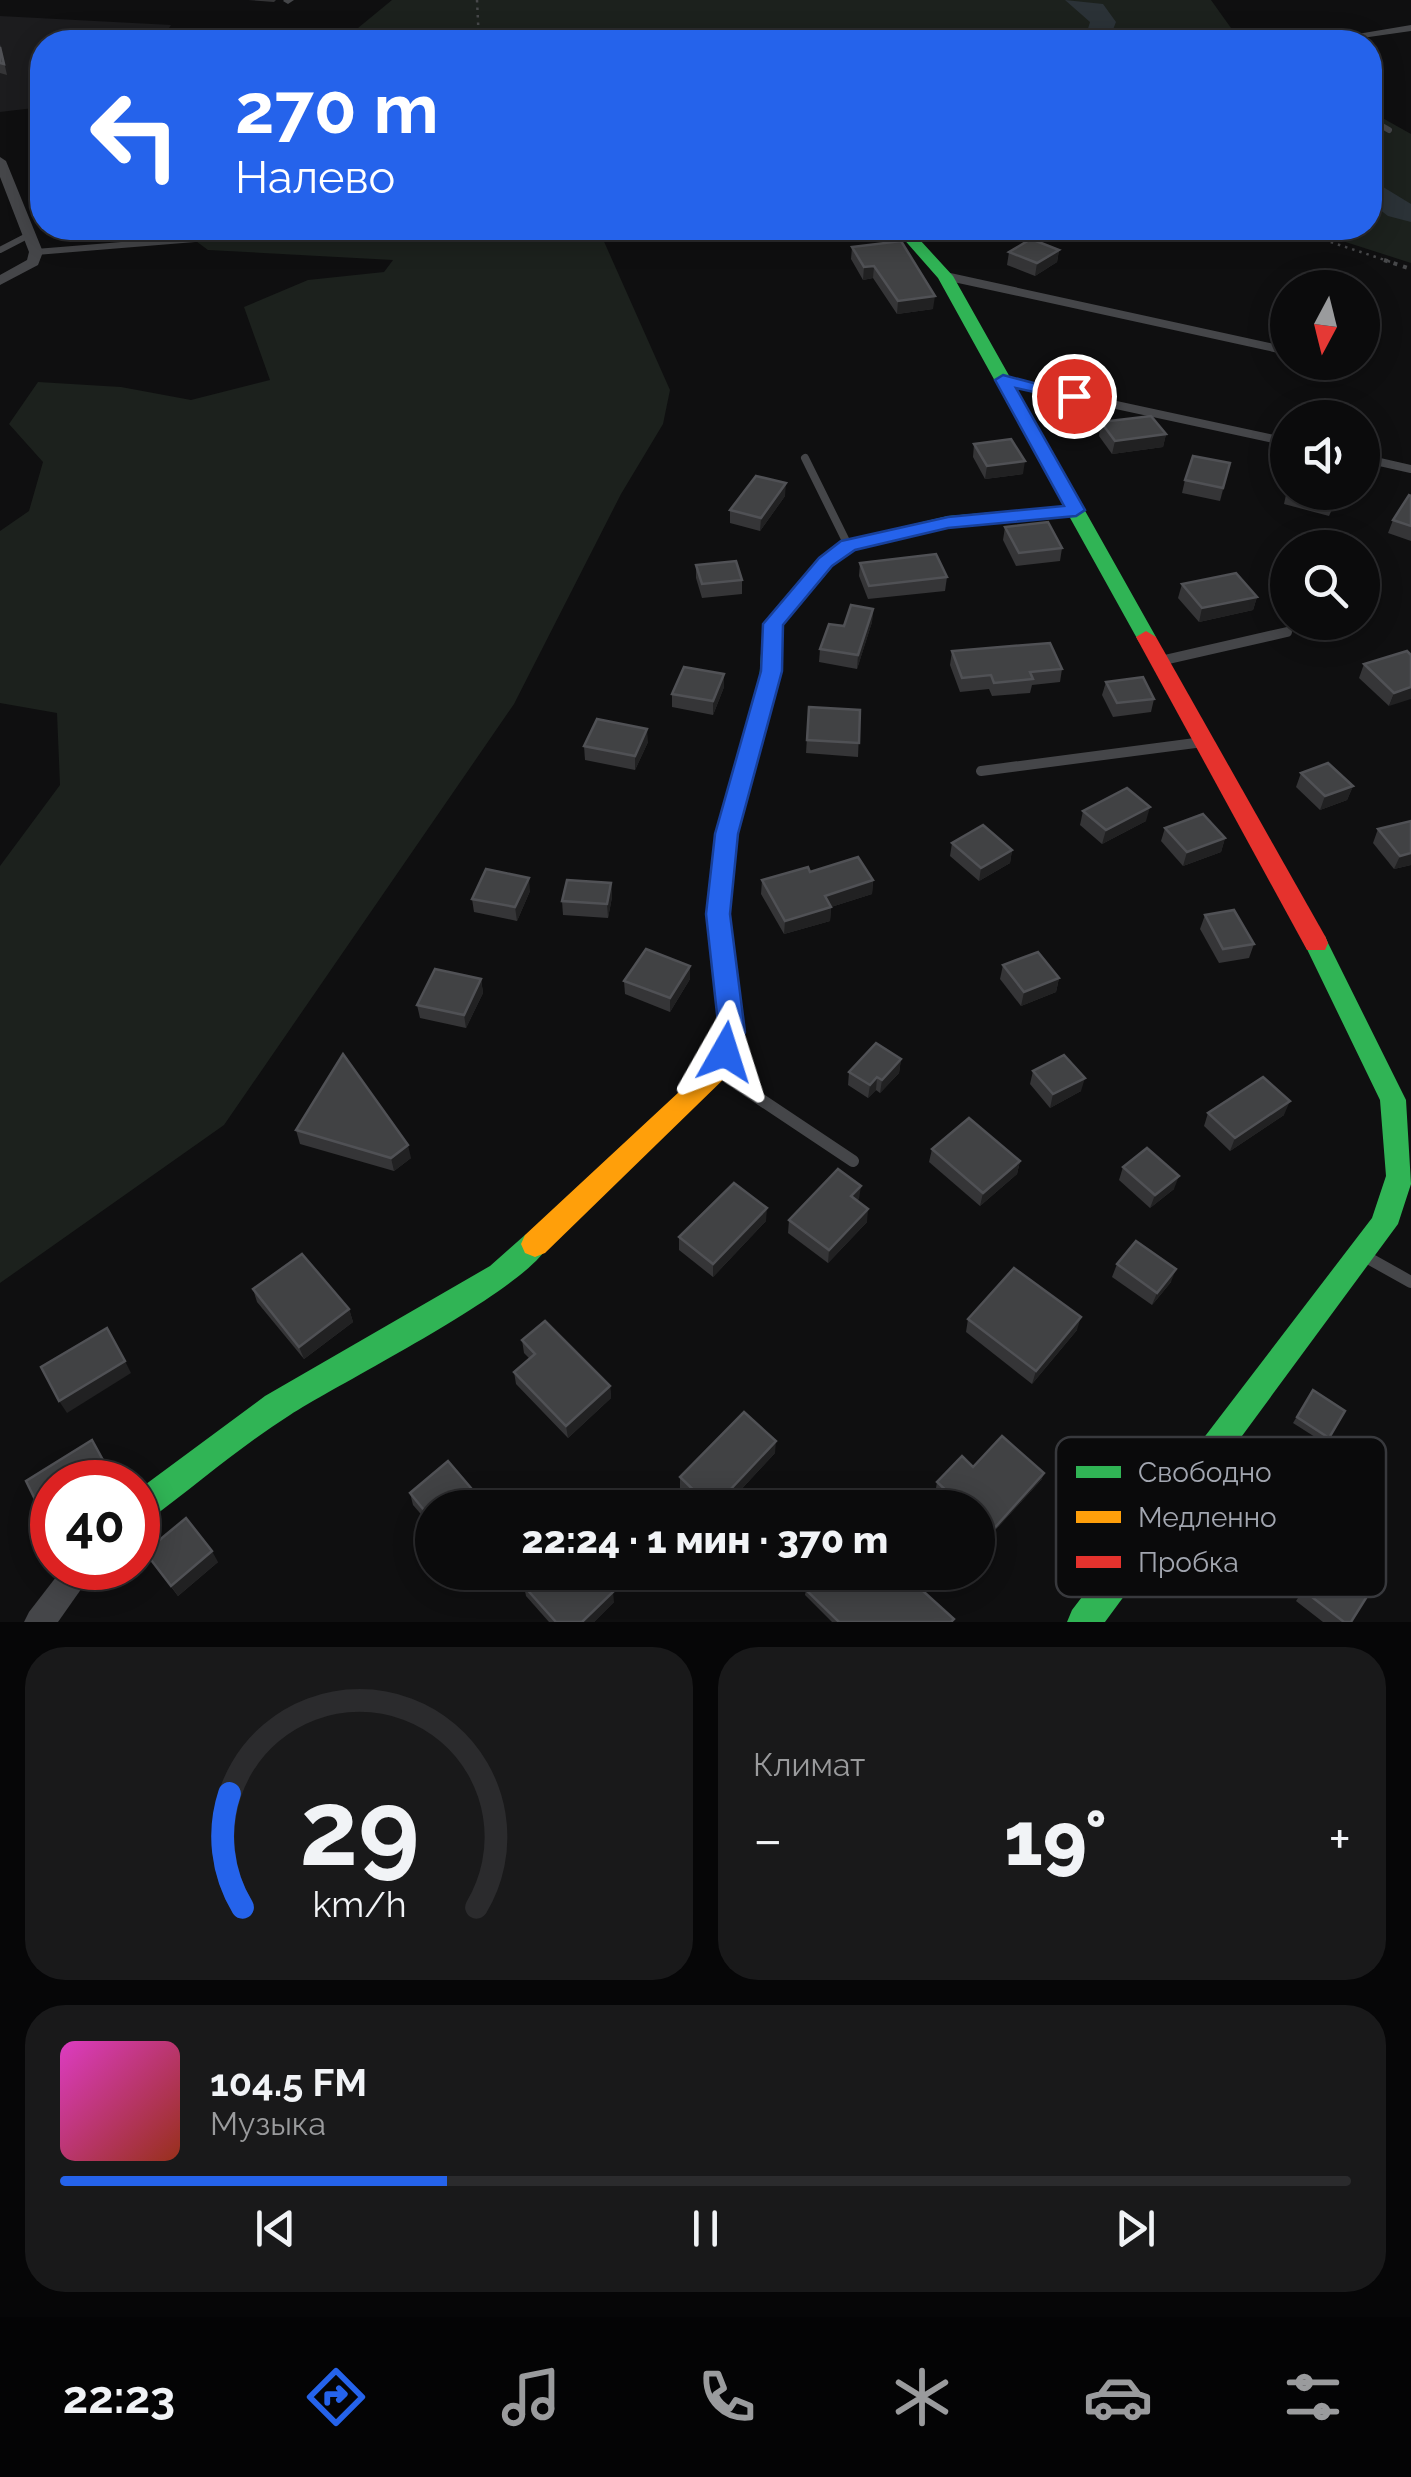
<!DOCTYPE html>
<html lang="ru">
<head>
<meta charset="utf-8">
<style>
  :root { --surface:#0b0b0c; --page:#19191a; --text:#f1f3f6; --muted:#9a9b9d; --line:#2b2b2d; --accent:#2563eb }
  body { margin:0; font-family:Raleway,sans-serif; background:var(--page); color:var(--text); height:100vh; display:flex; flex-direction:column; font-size:38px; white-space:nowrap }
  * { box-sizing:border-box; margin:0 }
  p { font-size:32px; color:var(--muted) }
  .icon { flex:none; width:55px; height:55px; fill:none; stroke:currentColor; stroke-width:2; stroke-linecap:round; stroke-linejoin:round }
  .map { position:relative; height:1622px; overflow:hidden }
  .details { display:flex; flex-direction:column; gap:25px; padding:25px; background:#060607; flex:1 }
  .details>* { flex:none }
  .guide { position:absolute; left:30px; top:30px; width:1352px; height:210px; border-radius:40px; box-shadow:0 5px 25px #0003,0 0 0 2px var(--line); background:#2563eb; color:#fff; overflow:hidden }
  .needle { width:65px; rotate:187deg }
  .tools { position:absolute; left:1270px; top:270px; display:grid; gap:20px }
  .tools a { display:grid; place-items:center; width:110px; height:110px; border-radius:50%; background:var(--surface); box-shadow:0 5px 25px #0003,0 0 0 2px var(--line); font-size:50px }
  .speed { position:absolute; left:30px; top:1460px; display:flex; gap:20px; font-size:50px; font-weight:700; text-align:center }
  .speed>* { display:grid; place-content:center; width:130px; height:130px; border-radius:50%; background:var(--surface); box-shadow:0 5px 25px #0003,0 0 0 2px var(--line); line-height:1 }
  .speed .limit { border:15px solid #d22; background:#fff; color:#111 }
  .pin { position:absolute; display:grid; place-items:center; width:85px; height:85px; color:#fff; margin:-42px; border:5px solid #fff; border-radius:50%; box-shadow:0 2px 10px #0007 }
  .me { position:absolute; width:110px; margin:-55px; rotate:6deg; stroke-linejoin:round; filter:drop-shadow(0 0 8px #0008) }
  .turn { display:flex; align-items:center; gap:35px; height:210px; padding:0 40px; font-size:45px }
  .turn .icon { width:130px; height:130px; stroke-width:2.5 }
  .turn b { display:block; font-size:70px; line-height:85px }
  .big { font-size:75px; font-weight:800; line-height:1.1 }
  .details .tile { flex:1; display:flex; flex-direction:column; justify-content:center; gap:15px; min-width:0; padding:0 35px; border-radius:40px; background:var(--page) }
  .details .dial { align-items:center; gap:0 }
  .dial svg { height:260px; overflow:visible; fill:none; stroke:var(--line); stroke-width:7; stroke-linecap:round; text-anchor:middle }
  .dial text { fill:var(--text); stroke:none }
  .song { display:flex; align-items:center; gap:30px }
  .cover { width:120px; height:120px; border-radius:15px; background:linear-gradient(135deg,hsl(310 70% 55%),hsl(10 70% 35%)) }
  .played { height:10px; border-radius:5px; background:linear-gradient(90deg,var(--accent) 30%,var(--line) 30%) }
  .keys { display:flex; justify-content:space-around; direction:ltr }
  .heat { display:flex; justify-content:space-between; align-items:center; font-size:55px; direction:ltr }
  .details .tiles { flex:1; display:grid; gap:25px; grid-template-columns:1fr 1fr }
  .tile:last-child { grid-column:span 2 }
  .trip { position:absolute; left:415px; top:1490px; width:580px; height:100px; border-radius:50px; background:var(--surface); box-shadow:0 5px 25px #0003,0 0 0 2px var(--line); font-weight:800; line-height:100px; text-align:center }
  .tabs { display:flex; height:160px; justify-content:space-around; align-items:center; background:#040405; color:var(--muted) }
  .tabs .icon { width:70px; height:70px }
  .tabs .on { color:var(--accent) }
  .tabs b { font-size:45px; color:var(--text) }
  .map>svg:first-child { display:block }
  .built { fill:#1c1c1e }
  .green { fill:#1c211d }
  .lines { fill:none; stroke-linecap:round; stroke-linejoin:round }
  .river { fill:#2b3237; fill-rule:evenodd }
  .path-far1 { stroke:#47484a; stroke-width:2.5; stroke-dasharray:2.5 5; stroke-linecap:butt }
  .path { stroke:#47484a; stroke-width:4; stroke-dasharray:4 6; stroke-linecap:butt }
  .lane-far3 { stroke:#454649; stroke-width:6 }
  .lane-far2 { stroke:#454649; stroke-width:8 }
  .lane-far1 { stroke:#454649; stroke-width:10 }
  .lane { stroke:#454649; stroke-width:12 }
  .street { fill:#454649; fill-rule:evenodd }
  .fast { fill:#30b455; fill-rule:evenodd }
  .slow { fill:#ff9f0a; fill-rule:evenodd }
  .jam { fill:#e5322d; fill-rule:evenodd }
  .wall { fill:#353537 }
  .shaded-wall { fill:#212122 }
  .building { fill:#414244; stroke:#505155; stroke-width:2.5 }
  .route { fill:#2563eb; stroke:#184099; stroke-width:2.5 }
  .key { fill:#0a0a0b; stroke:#38393d; stroke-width:2.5 }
  .key-label { font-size:28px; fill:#a2a6b0 }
</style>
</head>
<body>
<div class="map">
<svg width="1411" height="1622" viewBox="0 0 1411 1622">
  <rect width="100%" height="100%" fill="#0f0f10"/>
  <polygon class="built" points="0,16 171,25 160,42 42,42 42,107 0,112"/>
  <g class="green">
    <polygon points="392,0 1211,0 1241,42 341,42"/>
    <polygon points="1370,111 1411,134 1411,263 1302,228 1370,228"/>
    <polygon points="201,228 598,228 670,390 663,424 621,494 514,704 224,1125 0,1283 0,866 60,785 57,713 0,703 0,531 29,511 43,462 9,424 38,382 121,387 191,400 270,380 244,307 308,280 384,272 393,260 208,250 189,236"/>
  </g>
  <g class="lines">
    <g class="river">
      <polygon points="1065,0 1103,4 1116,22 1108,42 1084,42 1090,22"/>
      <polygon points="1370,179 1411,204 1411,222 1388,216 1370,202"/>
    </g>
    <g class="path-far1">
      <polyline points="477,0 479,42"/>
      <polyline points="1288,228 1391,262"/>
    </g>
    <polyline class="path" points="1384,260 1411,269"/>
    <g class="lane-far3">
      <polyline points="1370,119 1389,130"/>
      <polyline points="0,250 29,235"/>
      <polyline points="36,252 195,239 213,228"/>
    </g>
    <g class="lane-far2">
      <polyline points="945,276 1279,349"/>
      <polyline points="1005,381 1288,442"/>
      <polyline points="805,458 848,545"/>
      <polyline points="1362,458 1411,469"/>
    </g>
    <g class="lane-far1">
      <polyline points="1160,661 1287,632"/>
      <polyline points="981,771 1203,742"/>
    </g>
    <g class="lane">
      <polyline points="724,1075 853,1161"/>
      <polyline points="1368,1258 1411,1282"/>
    </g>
    <g class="street">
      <polygon points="294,0 288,4 283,1 284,0"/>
      <polygon points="1411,25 1411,31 1334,42 1310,42"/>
      <polygon points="0,157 6,161 43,252 38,265 0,285 0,275 27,260 29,252 0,177"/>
      <polygon points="63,1568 96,1568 58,1622 24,1622 29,1612"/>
    </g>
    <g class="fast">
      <polygon points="894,228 909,228 953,276 1156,637 1153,642 1139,642 1069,516 948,528 854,549 833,566 783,625 779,683 769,690 759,683 763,624 819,558 841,541 948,516 1064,506 938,278"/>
      <polygon points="1316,934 1325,936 1328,943 1406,1100 1411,1184 1398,1224 1105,1622 1067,1622 1072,1610 1372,1218 1386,1176 1380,1100 1304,943 1307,936"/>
      <path d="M535 1231 545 1235 549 1244C528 1289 341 1382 290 1415 241 1446 196 1485 149 1520L138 1525V1490L265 1396 490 1266 525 1235Z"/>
    </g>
    <polygon class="slow" points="769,676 779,683 738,834 730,914 745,1033 732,1071 545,1253 535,1257 525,1253 521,1244 525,1235 708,1065 719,1033 706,914 716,834 759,683"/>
    <polygon class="jam" points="1146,631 1156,637 1325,936 1328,943 1325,950 1307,950 1136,637"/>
  </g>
  <g class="wall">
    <polygon points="248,0 276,0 274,2"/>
    <polygon points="0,44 7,75 0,73"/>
    <polygon points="930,228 954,228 943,233"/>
    <polygon points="852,247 933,309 897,314 873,278 863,280 851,259"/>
    <polygon points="1059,250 1057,262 1035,276 1007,265 1009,252"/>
    <polygon points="1101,422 1166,434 1163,447 1112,454 1099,436"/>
    <polygon points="974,444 1023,474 985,479 973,457"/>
    <polygon points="1230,463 1220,501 1182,493 1185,480"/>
    <polygon points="1287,490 1288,492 1340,492 1329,516 1284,504"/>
    <polygon points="785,496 760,531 730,523 730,510"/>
    <polygon points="1411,496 1411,541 1388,533 1393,520"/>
    <polygon points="1005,527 1062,548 1060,561 1016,566 1003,540"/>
    <polygon points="860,563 947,577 945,591 868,599 859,576"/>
    <polygon points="696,565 742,580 742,594 702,598 696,578"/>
    <polygon points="1182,584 1257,597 1253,610 1199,622 1178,598"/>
    <polygon points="873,609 872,622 857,669 819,662 820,649"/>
    <polygon points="952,651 1062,669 1060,682 1032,685 1030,693 992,696 989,689 960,692 950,665"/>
    <polygon points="1411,655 1389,706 1359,678 1364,664"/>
    <polygon points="1106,682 1154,699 1151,712 1113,717 1102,695"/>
    <polygon points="724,687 713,715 672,707 672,694"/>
    <polygon points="809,707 860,710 858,757 806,753"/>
    <polygon points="648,742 635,770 585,760 584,746"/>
    <polygon points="1301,773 1353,786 1347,800 1320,810 1296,787"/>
    <polygon points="1083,811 1146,821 1102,844 1080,825"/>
    <polygon points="1165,828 1225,838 1221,852 1183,866 1161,841"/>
    <polygon points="1378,829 1411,865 1394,869 1373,843"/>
    <polygon points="952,843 1012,850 1010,863 979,881 950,856"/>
    <polygon points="810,872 873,880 872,894 831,907 830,921 784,934 761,894 762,880"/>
    <polygon points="611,883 612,897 608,918 563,915 562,901"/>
    <polygon points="530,891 517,921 474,912 472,899"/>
    <polygon points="1205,915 1254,944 1249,958 1219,963 1200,929"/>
    <polygon points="1003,965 1059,978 1056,992 1021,1006 1000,979"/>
    <polygon points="690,966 690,979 670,1012 625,994 624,981"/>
    <polygon points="481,979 483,993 466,1028 420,1018 417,1005"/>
    <polygon points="901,1059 899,1073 880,1093 876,1090 868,1098 848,1085 849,1072"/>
    <polygon points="1033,1071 1081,1091 1050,1108 1030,1084"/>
    <polygon points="1208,1113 1284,1115 1230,1151 1204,1126"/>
    <polygon points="296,1130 411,1158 394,1171 300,1144"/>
    <polygon points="932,1149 1020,1161 1017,1174 980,1206 929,1162"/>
    <polygon points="1123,1167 1174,1189 1150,1208 1119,1180"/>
    <polygon points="861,1186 857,1201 867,1222 828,1263 788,1233 789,1220"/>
    <polygon points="766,1221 713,1277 679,1250 679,1237"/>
    <polygon points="1117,1264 1171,1282 1152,1305 1112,1277"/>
    <polygon points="253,1289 349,1309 353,1322 304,1359 257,1302"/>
    <polygon points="968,1319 1077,1330 1032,1384 966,1332"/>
    <polygon points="522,1340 610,1386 611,1398 568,1438 516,1384 514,1372 530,1359 524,1353"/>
    <polygon points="1313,1390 1345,1411 1326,1444 1293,1423"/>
    <polygon points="775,1453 724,1508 700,1508 680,1489 680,1477"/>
    <polygon points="973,1467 1042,1479 989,1537 978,1526 978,1508 957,1508 936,1488 937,1482"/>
    <polygon points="410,1493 432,1508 432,1527 413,1505"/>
    <polygon points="1331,1548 1351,1622 1323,1622 1296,1601"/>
    <polygon points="145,1552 218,1562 178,1596"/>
    <polygon points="524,1586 614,1602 594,1622 549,1622 526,1596"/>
    <polygon points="806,1590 953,1622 832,1622 805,1595"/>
  </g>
  <g class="shaded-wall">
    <polygon points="1059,250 1057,262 1035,276 1037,263"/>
    <polygon points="874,266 873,278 863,280 864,267"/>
    <polygon points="935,296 933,309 897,314 898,301"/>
    <polygon points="1166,434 1163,447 1112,454 1115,441"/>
    <polygon points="1025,461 1023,474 985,479 987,466"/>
    <polygon points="786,483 785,496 760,531 761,518"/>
    <polygon points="1257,597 1253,610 1199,622 1202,608"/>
    <polygon points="873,609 872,622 857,669 858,655"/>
    <polygon points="724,674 724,687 713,715 713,701"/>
    <polygon points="1411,687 1411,699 1389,706 1394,693"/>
    <polygon points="647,729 648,742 635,770 635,756"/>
    <polygon points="1353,786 1347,800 1320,810 1325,796"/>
    <polygon points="1150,807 1146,821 1102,844 1106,830"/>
    <polygon points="1225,838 1221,852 1183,866 1187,852"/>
    <polygon points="1012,850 1010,863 979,881 981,868"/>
    <polygon points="1411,853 1411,865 1394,869 1400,856"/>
    <polygon points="529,878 530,891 517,921 515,907"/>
    <polygon points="873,880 872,894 831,907 830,921 784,934 785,921 825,896"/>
    <polygon points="611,883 612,897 608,918 607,904"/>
    <polygon points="690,966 690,979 670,1012 670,998"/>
    <polygon points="1059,978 1056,992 1021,1006 1024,992"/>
    <polygon points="481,979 483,993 466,1028 464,1015"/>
    <polygon points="901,1059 899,1073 880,1093 882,1080"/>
    <polygon points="877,1077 876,1090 868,1098 870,1085"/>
    <polygon points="1085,1078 1081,1091 1050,1108 1053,1094"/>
    <polygon points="1290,1101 1284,1115 1230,1151 1235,1138"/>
    <polygon points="408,1145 411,1158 394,1171 391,1158"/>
    <polygon points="1020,1161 1017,1174 980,1206 983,1193"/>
    <polygon points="1179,1176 1174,1189 1150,1208 1155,1195"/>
    <polygon points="861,1186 859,1199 850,1209 851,1196"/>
    <polygon points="767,1208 766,1221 713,1277 713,1264"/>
    <polygon points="868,1209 867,1222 828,1263 829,1250"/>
    <polygon points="1176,1269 1171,1282 1152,1305 1157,1293"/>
    <polygon points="349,1309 353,1322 304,1359 299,1347"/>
    <polygon points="1081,1317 1077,1330 1032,1384 1036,1371"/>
    <polygon points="125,1361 131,1373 67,1413 59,1401"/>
    <polygon points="610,1386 611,1398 568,1438 566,1426"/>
    <polygon points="776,1441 775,1453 724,1508 713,1508"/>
    <polygon points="1044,1473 1042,1479 989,1537 991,1532"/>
    <polygon points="212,1551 218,1562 178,1596 171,1586"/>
    <polygon points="613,1592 614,1602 594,1622 582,1622"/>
  </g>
  <g class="building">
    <polygon points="0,47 4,64 0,63"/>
    <polygon points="1031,239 1059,250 1037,263 1009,252"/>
    <polygon points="901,241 935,296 898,301 874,266 864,267 852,247"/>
    <polygon points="1151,416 1166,434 1115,441 1101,422"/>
    <polygon points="1011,439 1025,461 987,466 974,444"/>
    <polygon points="1193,456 1230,463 1223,488 1185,480"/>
    <polygon points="756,476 786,483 761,518 730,510"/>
    <polygon points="1295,492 1338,492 1333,503"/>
    <polygon points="1409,495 1411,496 1411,526 1393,520"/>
    <polygon points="1048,522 1062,548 1019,553 1005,527"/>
    <polygon points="936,554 947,577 869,586 860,563"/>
    <polygon points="736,561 742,580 702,584 696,565"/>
    <polygon points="1236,573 1257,597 1202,608 1182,584"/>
    <polygon points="851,605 873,609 858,655 820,649 829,624 844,626"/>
    <polygon points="1050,643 1062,669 1030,672 1033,679 994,683 991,675 962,678 952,651"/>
    <polygon points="1407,651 1411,655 1411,687 1394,693 1364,664"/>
    <polygon points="684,667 724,674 713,701 672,694"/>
    <polygon points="1143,677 1154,699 1117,703 1106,682"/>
    <polygon points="809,707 860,710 859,743 807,740"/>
    <polygon points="597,719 647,729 635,756 584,746"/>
    <polygon points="1328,763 1353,786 1325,796 1301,773"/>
    <polygon points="1127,788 1150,807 1106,830 1083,811"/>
    <polygon points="1203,814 1225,838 1187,852 1165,828"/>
    <polygon points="1411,821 1411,853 1400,856 1378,829"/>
    <polygon points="983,825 1012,850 981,868 952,843"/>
    <polygon points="858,857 873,880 825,896 831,907 785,921 762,880 808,867 810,872"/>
    <polygon points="486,869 529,878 515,907 472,899"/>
    <polygon points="567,880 611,883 607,904 562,901"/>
    <polygon points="1234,910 1254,944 1223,949 1205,915"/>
    <polygon points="646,949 690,966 670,998 624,981"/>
    <polygon points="1038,952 1059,978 1024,992 1003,965"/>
    <polygon points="435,969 481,979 464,1015 417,1005"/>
    <polygon points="876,1043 901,1059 882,1080 877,1077 870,1085 849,1072"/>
    <polygon points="343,1054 408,1145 391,1158 296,1130"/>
    <polygon points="1064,1055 1085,1078 1053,1094 1033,1071"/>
    <polygon points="1263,1077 1290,1101 1235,1138 1208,1113"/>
    <polygon points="969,1118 1020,1161 983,1193 932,1149"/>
    <polygon points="1147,1148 1179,1176 1155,1195 1123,1167"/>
    <polygon points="838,1169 861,1186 851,1196 868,1209 829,1250 789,1220"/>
    <polygon points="734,1183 767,1208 713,1264 679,1237"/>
    <polygon points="1136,1241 1176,1269 1157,1293 1117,1264"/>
    <polygon points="302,1254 349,1309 299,1347 253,1289"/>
    <polygon points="1014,1268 1081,1317 1036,1371 968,1319"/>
    <polygon points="545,1321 610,1386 566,1426 514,1372 535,1354 522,1340"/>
    <polygon points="107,1328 125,1361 59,1401 41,1367"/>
    <polygon points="1313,1390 1345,1411 1329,1438 1297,1417"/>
    <polygon points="744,1412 776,1441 713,1508 712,1508 680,1477"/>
    <polygon points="1002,1436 1044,1473 991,1532 978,1519 978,1508 965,1508 937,1482 962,1456 973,1467"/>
    <polygon points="92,1440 115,1482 52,1482 52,1529 50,1530 26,1481"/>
    <polygon points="448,1461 488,1508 432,1508 432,1520 410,1493"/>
    <polygon points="186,1518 212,1551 171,1586 145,1552"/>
    <polygon points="1331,1548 1376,1582 1351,1622 1344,1622 1303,1590"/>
    <polygon points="538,1572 596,1572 613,1592 582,1622 556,1622 524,1586"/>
    <polygon points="820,1572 902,1572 954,1619 951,1622 839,1622 806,1590"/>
  </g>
  <polygon class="route" points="1003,375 1083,396 1074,401 1016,388 1085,510 1076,516 948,528 855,550 832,566 783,625 782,671 738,834 730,914 745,1032 734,1059 716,1059 712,1052 719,1032 706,914 712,861 715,834 761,671 763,624 819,558 841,541 948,517 1064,506 995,380"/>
  <rect x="1056" y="1437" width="330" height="160" rx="15" class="key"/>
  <rect x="1076" y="1466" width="45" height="12" fill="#30b455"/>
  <rect x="1076" y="1511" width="45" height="12" fill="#ff9f0a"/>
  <rect x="1076" y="1556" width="45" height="12" fill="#e5322d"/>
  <g class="key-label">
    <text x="1138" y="1482">Свободно</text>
    <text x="1138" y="1527">Медленно</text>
    <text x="1138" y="1572">Пробка</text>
  </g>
</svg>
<div class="tools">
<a><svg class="needle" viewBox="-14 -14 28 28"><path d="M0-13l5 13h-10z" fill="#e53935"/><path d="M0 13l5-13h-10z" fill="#9a9b9d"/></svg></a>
<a><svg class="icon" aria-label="sound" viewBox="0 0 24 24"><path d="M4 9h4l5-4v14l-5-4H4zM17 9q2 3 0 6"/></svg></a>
<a><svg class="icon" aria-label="search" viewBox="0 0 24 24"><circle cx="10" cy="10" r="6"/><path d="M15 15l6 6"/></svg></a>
</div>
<div class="speed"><div class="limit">40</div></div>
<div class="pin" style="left:1074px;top:396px;background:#d93025"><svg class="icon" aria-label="arrive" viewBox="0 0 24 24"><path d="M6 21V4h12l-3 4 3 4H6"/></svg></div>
<svg class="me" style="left:725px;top:1052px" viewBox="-20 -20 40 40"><path d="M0-17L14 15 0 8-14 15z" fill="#2563eb" stroke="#fff" stroke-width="4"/></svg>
<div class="trip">22:24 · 1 мин · 370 m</div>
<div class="guide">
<div class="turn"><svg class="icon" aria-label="left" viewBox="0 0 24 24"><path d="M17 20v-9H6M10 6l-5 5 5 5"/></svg><div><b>270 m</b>Налево</div></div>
</div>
</div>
<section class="details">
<div class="tiles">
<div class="tile dial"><svg viewBox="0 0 100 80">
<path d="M14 69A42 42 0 1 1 86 69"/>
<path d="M14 69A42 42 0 0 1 10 34" stroke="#2563eb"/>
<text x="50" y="56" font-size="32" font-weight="700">29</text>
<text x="50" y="72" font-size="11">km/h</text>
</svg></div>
<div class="tile"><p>Климат</p>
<div class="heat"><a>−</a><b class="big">19°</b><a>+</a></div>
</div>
<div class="tile">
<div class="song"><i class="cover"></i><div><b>104.5 FM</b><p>Музыка</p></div></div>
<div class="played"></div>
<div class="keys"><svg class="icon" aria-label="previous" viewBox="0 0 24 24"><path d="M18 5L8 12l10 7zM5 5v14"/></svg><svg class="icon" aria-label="pause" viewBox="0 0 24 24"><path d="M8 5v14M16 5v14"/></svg><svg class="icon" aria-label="next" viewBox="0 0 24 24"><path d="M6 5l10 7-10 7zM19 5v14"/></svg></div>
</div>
</div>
</section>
<nav class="tabs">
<b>22:23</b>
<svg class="icon on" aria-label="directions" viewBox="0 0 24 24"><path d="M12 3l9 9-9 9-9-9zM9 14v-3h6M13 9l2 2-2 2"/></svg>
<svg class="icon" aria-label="music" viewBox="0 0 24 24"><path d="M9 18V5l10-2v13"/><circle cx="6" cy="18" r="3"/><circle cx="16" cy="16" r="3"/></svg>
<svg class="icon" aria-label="phone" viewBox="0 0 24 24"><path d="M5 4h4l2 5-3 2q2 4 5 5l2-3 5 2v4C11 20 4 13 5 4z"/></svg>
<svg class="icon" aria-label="climate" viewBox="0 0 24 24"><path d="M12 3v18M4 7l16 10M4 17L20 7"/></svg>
<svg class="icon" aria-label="car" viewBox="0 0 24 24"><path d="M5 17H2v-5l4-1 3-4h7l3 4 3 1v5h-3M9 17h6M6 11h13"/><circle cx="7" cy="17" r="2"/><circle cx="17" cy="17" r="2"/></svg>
<svg class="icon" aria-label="filters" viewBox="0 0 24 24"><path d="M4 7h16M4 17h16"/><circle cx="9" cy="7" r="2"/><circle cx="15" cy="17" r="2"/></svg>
</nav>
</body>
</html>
